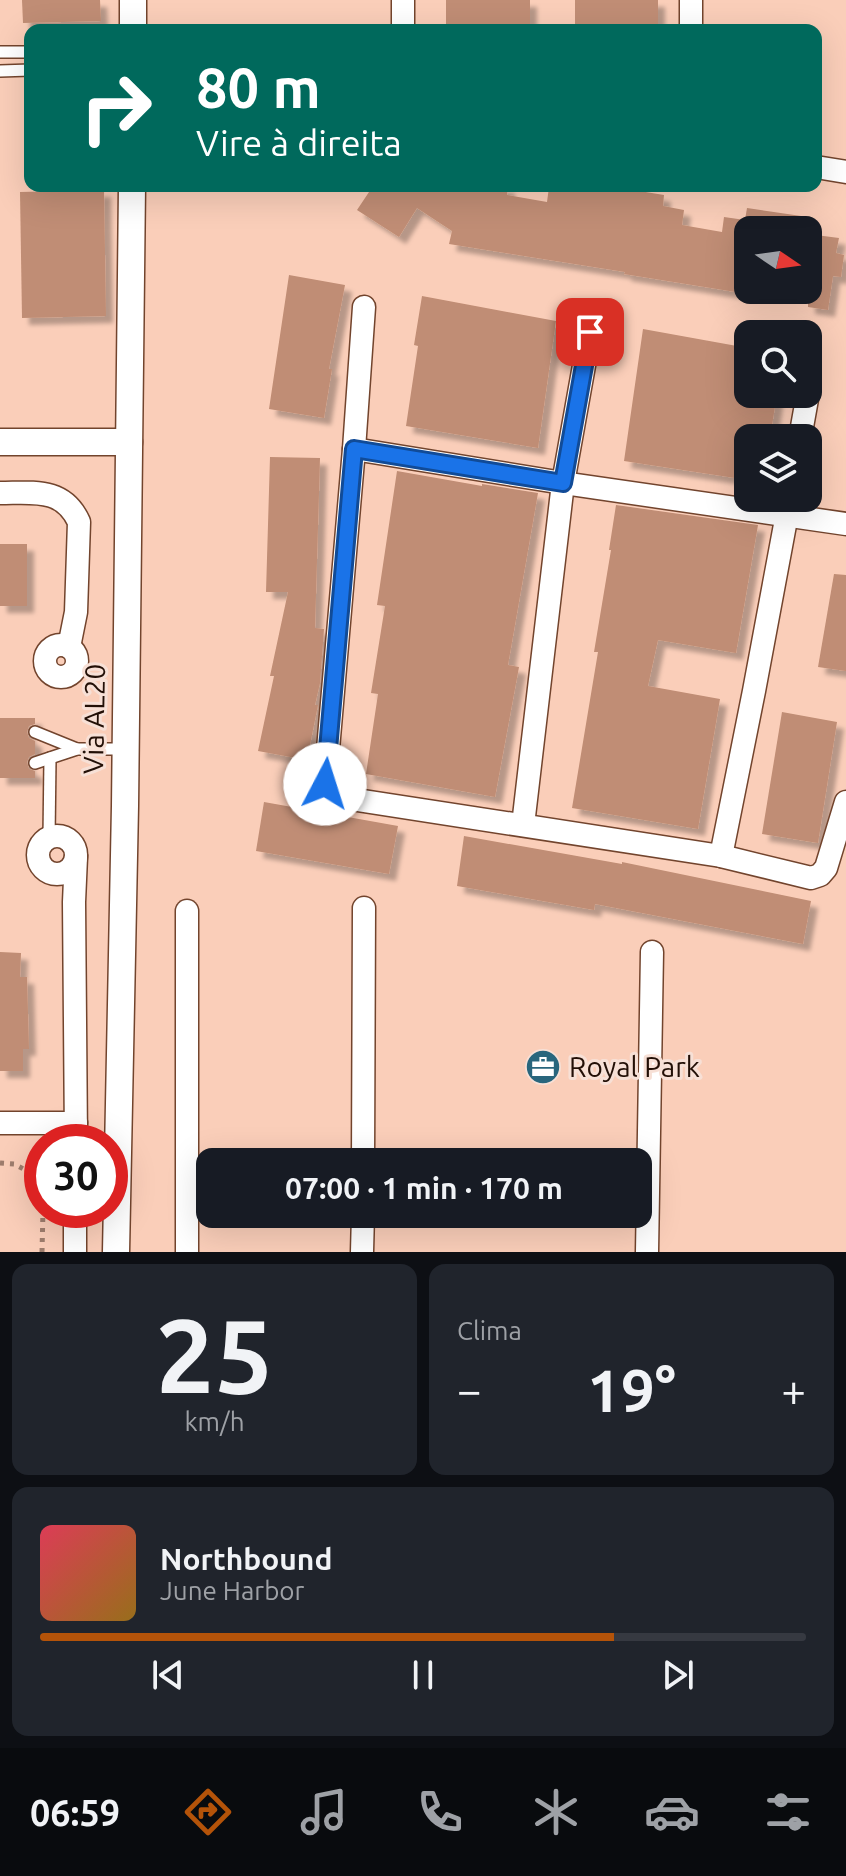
<!DOCTYPE html>
<html lang="pt">
<head>
<meta charset="utf-8">
<style>
  :root { --surface:#171b24; --page:#20242c; --text:#f1f3f6; --muted:#9ea1a6; --line:#363941; --accent:#b45309 }
  body { margin:0; font-family:Ubuntu,sans-serif; background:var(--page); color:var(--text); height:100vh; display:flex; flex-direction:column; font-size:30px; white-space:nowrap }
  * { box-sizing:border-box; margin:0 }
  p { font-size:26px; color:var(--muted) }
  .icon { flex:none; width:44px; height:44px; fill:none; stroke:currentColor; stroke-width:2; stroke-linecap:round; stroke-linejoin:round }
  .map { position:relative; height:1252px; overflow:hidden }
  .details { display:flex; flex-direction:column; gap:12px; padding:12px; background:#0d0f14; flex:1 }
  .details>* { flex:none }
  .banner { position:absolute; left:24px; top:24px; width:798px; height:168px; border-radius:16px; box-shadow:0 8px 32px #0002; background:#00695c; color:#fff; overflow:hidden }
  .needle { width:52px; rotate:103deg }
  .tools { position:absolute; left:734px; top:216px; display:grid; gap:16px }
  .tools a { display:grid; place-items:center; width:88px; height:88px; border-radius:16px; background:var(--surface); box-shadow:0 8px 32px #0002; font-size:40px }
  .speed { position:absolute; left:24px; top:1124px; display:flex; gap:16px; font-size:40px; font-weight:700; text-align:center }
  .speed>* { display:grid; place-content:center; width:104px; height:104px; border-radius:50%; background:var(--surface); box-shadow:0 8px 32px #0002; line-height:1 }
  .speed .limit { border:12px solid #d22; background:#fff; color:#111 }
  .pin { position:absolute; display:grid; place-items:center; width:68px; height:68px; color:#fff; margin:-34px; border-radius:16px; box-shadow:0 4px 12px #0006 }
  .me { position:absolute; width:88px; margin:-44px; rotate:5deg; stroke-linejoin:round; filter:drop-shadow(0 0 6px #0008) }
  .turn { display:flex; align-items:center; gap:28px; height:168px; padding:0 40px; font-size:36px }
  .turn .icon { width:104px; height:104px; stroke-width:2.5 }
  .turn b { display:block; font-size:56px; line-height:68px }
  .big { font-size:60px; font-weight:600; line-height:1.1 }
  .details .widget { flex:1; display:flex; flex-direction:column; justify-content:center; gap:12px; min-width:0; padding:0 28px; border-radius:16px; background:var(--page) }
  .details .dial { align-items:center; gap:0 }
  .dial b { font-size:104px; line-height:1 }
  .song { display:flex; align-items:center; gap:24px }
  .cover { width:96px; height:96px; border-radius:12px; background:linear-gradient(135deg,hsl(350 70% 55%),hsl(40 70% 35%)) }
  .played { height:8px; border-radius:4px; background:linear-gradient(90deg,var(--accent) 75%,var(--line) 75%) }
  .keys { display:flex; justify-content:space-around; direction:ltr }
  .heat { display:flex; justify-content:space-between; align-items:center; font-size:44px; direction:ltr }
  .details .tiles { flex:1; display:grid; gap:12px; grid-template-columns:1fr 1fr }
  .widget:last-child { grid-column:span 2 }
  .trip { position:absolute; left:196px; top:1148px; width:456px; height:80px; border-radius:16px; background:var(--surface); box-shadow:0 8px 32px #0002; font-weight:600; line-height:80px; text-align:center }
  .tab-bar { display:flex; height:128px; justify-content:space-around; align-items:center; background:#090b0e; color:var(--muted) }
  .tab-bar .icon { width:56px; height:56px }
  .tab-bar .current { color:var(--accent) }
  .tab-bar b { font-size:36px; color:var(--text) }
  .map>svg:first-child { display:block }
  .building { fill:#c08d74; filter:url(#shadow) }
  .lines { fill:none; stroke-linecap:round; stroke-linejoin:round }
  .service-casing { stroke:#72442d; stroke-width:14 }
  .minor-casing { stroke:#72442d; stroke-width:25 }
  .tertiary-casing { stroke:#72442d; stroke-width:29 }
  .path { stroke:#9e7d6d; stroke-width:5; stroke-dasharray:4 6; stroke-linecap:butt }
  .service { stroke:#fff; stroke-width:11 }
  .minor { stroke:#fff; stroke-width:22 }
  .tertiary { stroke:#fff; stroke-width:26 }
  .route-casing { stroke:#114b97; stroke-width:20 }
  .route { stroke:#1a73e8; stroke-width:14 }
  .labels { text-anchor:middle; stroke-width:6; stroke-linejoin:round; paint-order:stroke }
  .street-label { font-size:28px; fill:#220f06; stroke:#f7e0d6 }
  .poi-label { font-size:28px; fill:#220f06; stroke:#f7e0d6; text-anchor:start }
</style>
</head>
<body>
<div class="map">
<svg width="846" height="1252" viewBox="0 0 846 1252">
  <defs>
    <filter id="shadow"><feDropShadow dx="7" dy="7" stdDeviation="2" flood-color="#0004"/></filter>
  </defs>
  <rect width="100%" height="100%" fill="#faceb9"/>
  <g class="building">
    <polygon points="22,0 100,0 101,21 23,23"/>
    <rect x="446" y="0" width="84" height="30"/>
    <rect x="575" y="0" width="83" height="30"/>
    <polygon points="373,186 508,186 507,195 547,202 549,187 571,190 571,186 609,186 664,195 663,206 684,210 682,225 722,232 724,217 745,220 747,208 808,217 807,230 748,230 748,294 624,274 625,272 449,244 452,231 417,208 399,237 357,210"/>
    <polygon points="104,190 106,316 22,318 20,192"/>
    <polygon points="808,234 839,238 836,253 844,255 841,277 833,276 828,310 808,307"/>
    <polygon points="289,275 345,285 329,369 332,369 324,418 269,409"/>
    <polygon points="422,296 556,321 538,448 406,426 418,346 414,345"/>
    <polygon points="643,329 748,348 748,394 777,394 770,438 748,438 748,480 624,461"/>
    <polygon points="270,457 320,458 315,628 324,629 320,683 315,705 318,705 307,760 258,751 274,676 270,676 288,592 266,592"/>
    <polygon points="397,471 482,486 482,484 538,493 508,665 519,667 495,797 366,774 378,694 371,693 385,606 377,605"/>
    <polygon points="616,505 758,525 736,653 658,640 648,686 720,699 698,829 572,808 598,652 594,652 611,550 609,550"/>
    <rect x="0" y="544" width="27" height="62"/>
    <polygon points="834,574 846,575 846,671 818,667"/>
    <polygon points="782,712 837,722 818,843 762,834"/>
    <polygon points="0,718 35,718 35,724 29,726 27,732 29,738 35,741 35,754 29,757 27,762 29,769 35,771 35,778 0,778"/>
    <polygon points="264,802 398,826 389,874 256,851"/>
    <polygon points="464,836 622,864 622,862 811,901 803,944 595,904 594,910 457,886"/>
    <polygon points="0,952 21,953 20,977 27,977 29,1049 23,1049 23,1071 0,1071"/>
  </g>
  <g class="lines">
    <g class="service-casing">
      <g id="service">
        <polyline points="0,52 30,52"/>
        <polyline points="0,71 30,70"/>
        <polyline points="35,732 77,749"/>
        <polyline points="35,763 77,749 124,749"/>
        <polyline points="49,838 50,758"/>
      </g>
    </g>
    <g class="minor-casing">
      <g id="minor">
        <polyline points="403,0 403,30"/>
        <polyline points="691,30 691,0"/>
        <polyline points="816,167 846,172"/>
        <polyline points="364,307 354,449 325,784 331,794 344,798 721,856 811,878 820,875 826,868 846,802"/>
        <polyline points="800,438 807,399"/>
        <polyline points="354,449 563,483 846,524"/>
        <path d="M0 493C33 493 63 487 79 522L76 612 69 647"/>
        <circle cx="61" cy="661" r="16"/>
        <polyline points="523,825 563,483 590,332"/>
        <circle cx="57" cy="855" r="19"/>
        <polyline points="721,856 754,691 790,498"/>
        <polyline points="76,857 74,902 76,1142"/>
        <polyline points="0,1123 76,1123"/>
        <polyline points="363,1162 364,908"/>
        <polyline points="75,1252 75,1210"/>
        <polyline points="187,1252 187,911"/>
        <polyline points="362,1252 363,1214"/>
        <polyline points="647,1252 652,952"/>
      </g>
    </g>
    <g class="tertiary-casing">
      <g id="tertiary">
        <polyline points="133,30 133,0"/>
        <polyline points="0,442 129,442"/>
        <polyline points="116,1252 125,806 132,186"/>
      </g>
    </g>
    <g class="path">
      <polyline points="0,1163 14,1164 35,1175 42,1192"/>
      <polyline points="42,1252 43,1210"/>
    </g>
    <use href="#service" class="service"/>
    <use href="#minor" class="minor"/>
    <use href="#tertiary" class="tertiary"/>
  </g>
  <g class="lines">
    <g class="route-casing">
      <polyline id="route" points="325,784 354,449 563,483 590,332"/>
    </g>
    <use href="#route" class="route"/>
  </g>
  <defs>
    <g id="office-disc" transform="scale(1.8)"><circle r="9.5" fill="#29667d" stroke="#f7e0d6"/><path d="M-6-3h4V-5.5h4V-3h4V5H-6ZM-1-4.5V-3h2v-1.5ZM-6 0V1H6V0Z" fill="#fff"/></g>
  </defs>
  <g fill-rule="evenodd">
    <use href="#office-disc" x="543" y="1067"/>
  </g>
  <g class="labels">
    <g class="street-label">
      <text transform="translate(94 719) rotate(-89)" y="10">Via AL20</text>
    </g>
    <g class="poi-label">
      <text x="569" y="1077">Royal Park</text>
    </g>
  </g>
</svg>
<div class="tools">
<a><svg class="needle" viewBox="-14 -14 28 28"><path d="M0-13l5 13h-10z" fill="#e53935"/><path d="M0 13l5-13h-10z" fill="#9ea1a6"/></svg></a>
<a><svg class="icon" aria-label="search" viewBox="0 0 24 24"><circle cx="10" cy="10" r="6"/><path d="M15 15l6 6"/></svg></a>
<a><svg class="icon" aria-label="layers" viewBox="0 0 24 24"><path d="M12 4l9 5-9 5-9-5zM3 14l9 5 9-5"/></svg></a>
</div>
<div class="speed"><div class="limit">30</div></div>
<div class="pin" style="left:590px;top:332px;background:#d93025"><svg class="icon" aria-label="arrive" viewBox="0 0 24 24"><path d="M6 21V4h12l-3 4 3 4H6"/></svg></div>
<svg class="me" style="left:325px;top:784px" viewBox="-20 -20 40 40"><circle r="19" fill="#fff"/><path d="M0-13L10 11 0 6-10 11z" fill="#1a73e8"/></svg>
<div class="trip">07:00 · 1 min · 170 m</div>
<div class="banner">
<div class="turn"><svg class="icon" aria-label="right" viewBox="0 0 24 24"><path d="M7 20v-9h11M14 6l5 5-5 5"/></svg><div><b>80 m</b>Vire à direita</div></div>
</div>
</div>
<section class="details">
<div class="tiles">
<div class="widget dial"><b>25</b><p>km/h</p></div>
<div class="widget"><p>Clima</p>
<div class="heat"><a>−</a><b class="big">19°</b><a>+</a></div>
</div>
<div class="widget">
<div class="song"><i class="cover"></i><div><b>Northbound</b><p>June Harbor</p></div></div>
<div class="played"></div>
<div class="keys"><svg class="icon" aria-label="previous" viewBox="0 0 24 24"><path d="M18 5L8 12l10 7zM5 5v14"/></svg><svg class="icon" aria-label="pause" viewBox="0 0 24 24"><path d="M8 5v14M16 5v14"/></svg><svg class="icon" aria-label="next" viewBox="0 0 24 24"><path d="M6 5l10 7-10 7zM19 5v14"/></svg></div>
</div>
</div>
</section>
<nav class="tab-bar">
<b>06:59</b>
<svg class="icon current" aria-label="directions" viewBox="0 0 24 24"><path d="M12 3l9 9-9 9-9-9zM9 14v-3h6M13 9l2 2-2 2"/></svg>
<svg class="icon" aria-label="music" viewBox="0 0 24 24"><path d="M9 18V5l10-2v13"/><circle cx="6" cy="18" r="3"/><circle cx="16" cy="16" r="3"/></svg>
<svg class="icon" aria-label="phone" viewBox="0 0 24 24"><path d="M5 4h4l2 5-3 2q2 4 5 5l2-3 5 2v4C11 20 4 13 5 4z"/></svg>
<svg class="icon" aria-label="climate" viewBox="0 0 24 24"><path d="M12 3v18M4 7l16 10M4 17L20 7"/></svg>
<svg class="icon" aria-label="car" viewBox="0 0 24 24"><path d="M5 17H2v-5l4-1 3-4h7l3 4 3 1v5h-3M9 17h6M6 11h13"/><circle cx="7" cy="17" r="2"/><circle cx="17" cy="17" r="2"/></svg>
<svg class="icon" aria-label="filters" viewBox="0 0 24 24"><path d="M4 7h16M4 17h16"/><circle cx="9" cy="7" r="2"/><circle cx="15" cy="17" r="2"/></svg>
</nav>
</body>
</html>
